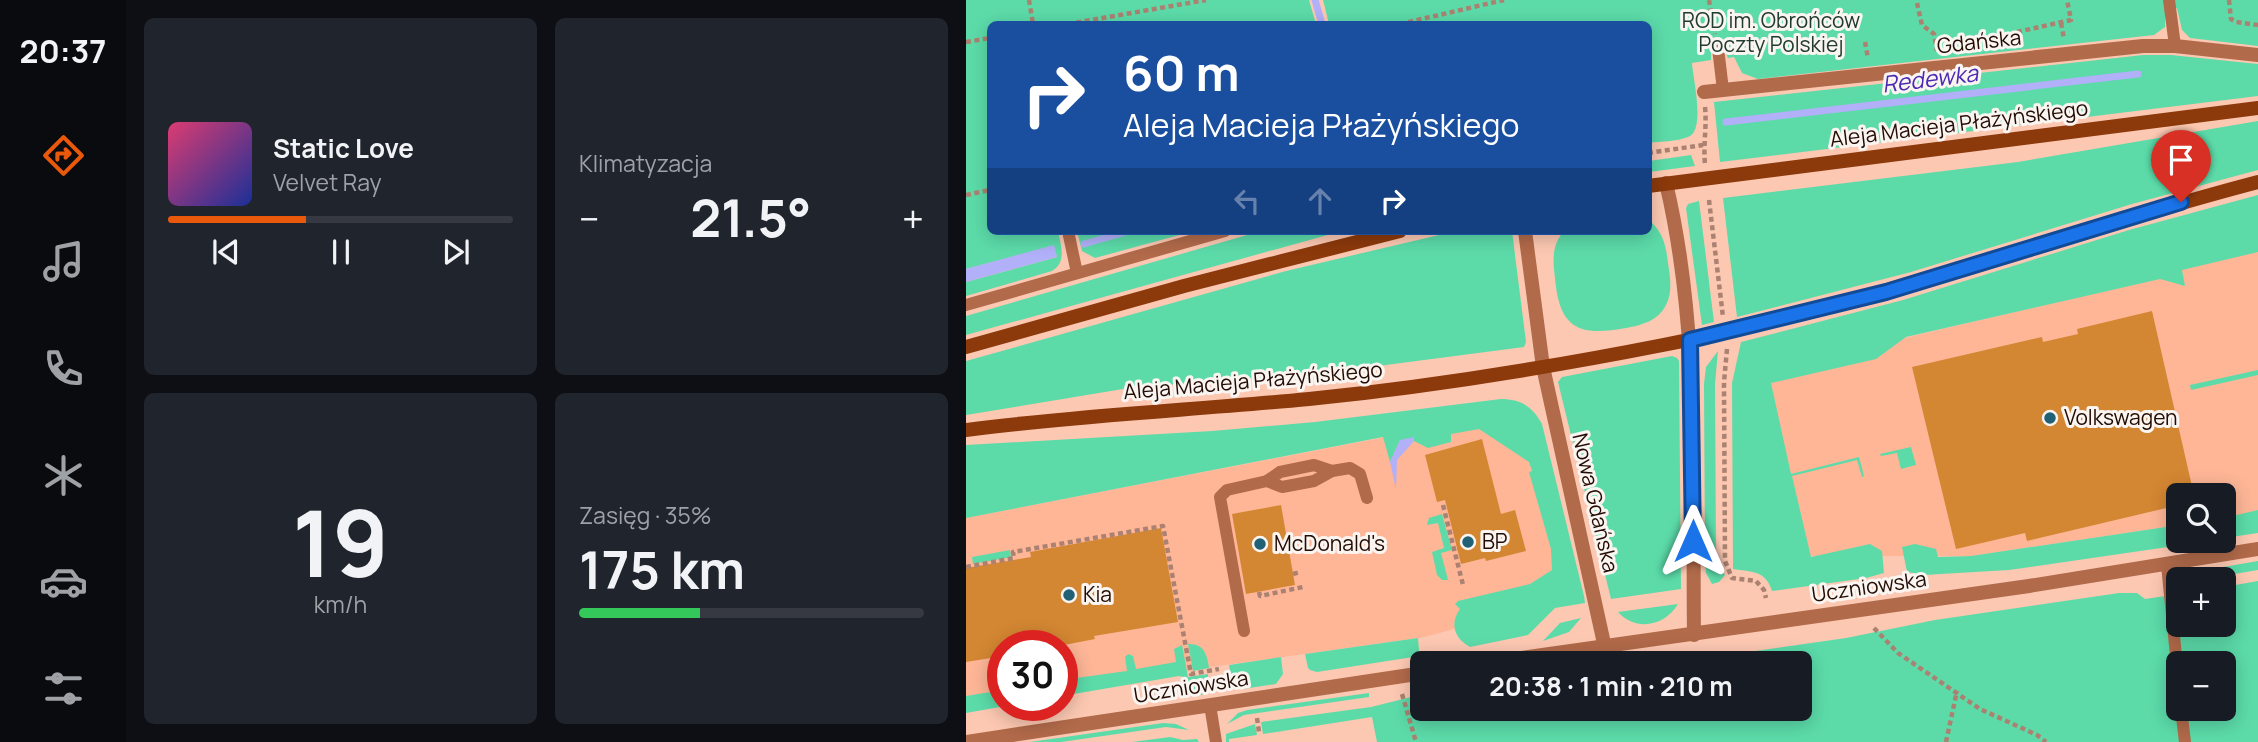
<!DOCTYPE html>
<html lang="pl">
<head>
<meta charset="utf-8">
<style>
  :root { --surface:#171b24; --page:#20242c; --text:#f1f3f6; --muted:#9ea1a6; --line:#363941; --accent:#ea580c }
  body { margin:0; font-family:Manrope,sans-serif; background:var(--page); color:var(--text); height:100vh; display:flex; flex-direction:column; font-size:26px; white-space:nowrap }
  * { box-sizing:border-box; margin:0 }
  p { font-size:23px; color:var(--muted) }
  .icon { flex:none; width:38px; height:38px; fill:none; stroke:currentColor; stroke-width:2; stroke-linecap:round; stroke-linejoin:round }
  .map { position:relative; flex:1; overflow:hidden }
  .drawer { display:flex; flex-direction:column; gap:18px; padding:18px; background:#0d0f14; width:840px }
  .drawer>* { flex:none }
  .top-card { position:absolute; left:21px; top:21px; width:665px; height:214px; border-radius:10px; box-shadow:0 4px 18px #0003; background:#1a4fa0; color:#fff; overflow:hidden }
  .tools { position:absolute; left:1200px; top:483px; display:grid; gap:14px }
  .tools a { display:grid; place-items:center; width:70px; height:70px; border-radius:10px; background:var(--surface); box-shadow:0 4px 18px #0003; font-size:35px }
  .speed { position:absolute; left:21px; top:630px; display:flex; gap:14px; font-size:35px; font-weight:700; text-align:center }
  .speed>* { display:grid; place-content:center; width:91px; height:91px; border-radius:50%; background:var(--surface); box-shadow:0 4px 18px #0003; line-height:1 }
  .speed .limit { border:10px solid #d22; background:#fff; color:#111 }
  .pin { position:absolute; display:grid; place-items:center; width:60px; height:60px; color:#fff; margin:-72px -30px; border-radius:50% 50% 50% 0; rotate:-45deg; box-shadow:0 0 7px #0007 }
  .pin .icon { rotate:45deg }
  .me { position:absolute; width:77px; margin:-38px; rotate:0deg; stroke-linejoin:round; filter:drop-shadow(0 0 5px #0008) }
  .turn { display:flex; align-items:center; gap:24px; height:147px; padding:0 21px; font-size:32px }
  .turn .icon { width:91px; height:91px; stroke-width:2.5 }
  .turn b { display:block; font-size:49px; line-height:60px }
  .lanes { display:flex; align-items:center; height:66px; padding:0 21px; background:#0003; justify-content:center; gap:35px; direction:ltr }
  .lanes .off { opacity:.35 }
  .big { font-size:52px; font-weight:700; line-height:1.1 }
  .drawer .widget { flex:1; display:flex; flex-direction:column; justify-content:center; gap:10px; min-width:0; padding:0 24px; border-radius:10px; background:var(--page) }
  .drawer .dial { align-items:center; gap:0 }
  .dial b { font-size:91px; line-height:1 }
  .song { display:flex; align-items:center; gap:21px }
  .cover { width:84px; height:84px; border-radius:10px; background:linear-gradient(135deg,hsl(340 70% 55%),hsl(230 70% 35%)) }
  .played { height:7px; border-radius:4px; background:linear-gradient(90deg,var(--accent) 40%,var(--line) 40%) }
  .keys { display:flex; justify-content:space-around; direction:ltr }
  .heat { display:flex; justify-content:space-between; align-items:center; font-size:38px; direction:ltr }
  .charge { height:10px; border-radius:5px; background:linear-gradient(90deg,#34c759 35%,var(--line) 0) }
  .drawer .tiles { flex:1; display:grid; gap:18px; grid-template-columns:repeat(2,1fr) }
  .trip { position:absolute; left:444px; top:651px; width:402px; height:70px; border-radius:10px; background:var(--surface); box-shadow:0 4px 18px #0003; font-weight:700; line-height:70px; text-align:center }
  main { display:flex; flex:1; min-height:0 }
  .tabs { display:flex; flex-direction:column; width:126px; justify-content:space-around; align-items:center; background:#090b0e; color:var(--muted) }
  .tabs .icon { width:49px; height:49px }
  .tabs .active { color:var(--accent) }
  .tabs b { font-size:32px; color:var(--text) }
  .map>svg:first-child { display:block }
  .built { fill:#feb697 }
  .green { fill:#5cdba9; fill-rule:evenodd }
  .water { fill:#b1b0f8 }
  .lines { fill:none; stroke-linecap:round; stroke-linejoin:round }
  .stream { stroke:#b1b0f8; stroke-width:7 }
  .building { fill:#d48732 }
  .path { stroke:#ab8271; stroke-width:4.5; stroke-dasharray:5 3.5; stroke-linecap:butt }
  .service { stroke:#b16a4a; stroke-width:12 }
  .minor { stroke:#b16a4a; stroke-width:14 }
  .secondary { stroke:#8c390b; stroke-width:14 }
  .route-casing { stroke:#114b97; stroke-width:18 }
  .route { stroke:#1a73e8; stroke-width:12 }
  .poi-dot { fill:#216176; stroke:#fbf5f2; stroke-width:2.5 }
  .labels { text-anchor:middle; stroke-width:6; stroke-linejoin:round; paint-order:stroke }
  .park-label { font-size:21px; fill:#203b2f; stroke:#fbf5f2 }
  .street-label { font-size:21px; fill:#220c03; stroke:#fbf5f2 }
  .poi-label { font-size:21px; fill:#220c03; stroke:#fbf5f2; text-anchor:start }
  .water-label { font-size:23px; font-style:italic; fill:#492ab2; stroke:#fbf5f2 }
</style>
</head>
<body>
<main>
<nav class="tabs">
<b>20:37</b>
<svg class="icon active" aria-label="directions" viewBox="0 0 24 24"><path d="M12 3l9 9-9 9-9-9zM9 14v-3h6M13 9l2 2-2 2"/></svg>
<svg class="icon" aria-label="music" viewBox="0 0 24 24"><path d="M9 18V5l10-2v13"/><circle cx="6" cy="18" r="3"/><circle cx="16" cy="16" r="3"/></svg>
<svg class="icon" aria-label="phone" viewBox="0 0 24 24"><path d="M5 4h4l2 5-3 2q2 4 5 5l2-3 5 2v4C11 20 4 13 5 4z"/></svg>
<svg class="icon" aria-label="climate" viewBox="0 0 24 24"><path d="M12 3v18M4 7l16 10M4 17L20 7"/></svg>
<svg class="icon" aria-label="car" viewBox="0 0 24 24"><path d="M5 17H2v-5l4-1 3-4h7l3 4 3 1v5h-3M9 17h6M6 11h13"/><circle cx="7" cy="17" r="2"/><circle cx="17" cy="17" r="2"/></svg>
<svg class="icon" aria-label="filters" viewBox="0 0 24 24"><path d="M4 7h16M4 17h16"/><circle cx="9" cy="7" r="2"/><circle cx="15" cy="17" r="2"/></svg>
</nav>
<section class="drawer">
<div class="tiles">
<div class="widget">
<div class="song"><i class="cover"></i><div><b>Static Love</b><p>Velvet Ray</p></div></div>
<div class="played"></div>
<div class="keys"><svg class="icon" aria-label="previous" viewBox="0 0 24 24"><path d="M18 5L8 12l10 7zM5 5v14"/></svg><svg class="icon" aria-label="pause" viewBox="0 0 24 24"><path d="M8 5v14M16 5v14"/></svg><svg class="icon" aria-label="next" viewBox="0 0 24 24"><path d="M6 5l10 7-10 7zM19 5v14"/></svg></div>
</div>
<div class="widget"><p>Klimatyzacja</p>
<div class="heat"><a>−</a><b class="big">21.5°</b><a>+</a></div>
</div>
<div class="widget dial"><b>19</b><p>km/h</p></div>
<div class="widget"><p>Zasięg · 35%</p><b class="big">175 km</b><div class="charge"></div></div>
</div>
</section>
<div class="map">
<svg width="1292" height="742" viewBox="0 0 1292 742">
  <rect width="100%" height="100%" fill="#fcc8b2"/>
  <g class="built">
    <polygon points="1292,243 1292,514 1258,519 1258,495 1213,495 1213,525 1005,556 827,556 799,371 1168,284"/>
    <polygon points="503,421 554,426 593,577 495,627 459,637 252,666 96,694 96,646 37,646 37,705 0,711 0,518"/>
  </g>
  <g class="green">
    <path d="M0 0H343L350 24H24V231H92C95 246 101 262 86 271L0 296V282L91 257 87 246 0 269Z"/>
    <path d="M357 0H1292V46L1224 38 1216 30 1211 8 1199 11V27L1188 35 792 79 776 73 768 57 762 58 757 47 745 48V60L726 63C727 79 740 131 722 137 710 142 695 141 683 143L682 24H363Z"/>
    <polygon points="1177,55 1205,55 1292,64 1292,96 754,162 748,102"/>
    <polygon points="1292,121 1292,170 1166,204 945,272 771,317 757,198 1052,162"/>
    <polygon points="725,155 729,166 683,172 683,161"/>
    <path d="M1292 195V252L1216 270 1219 286 1194 279 940 337 910 359 805 383 825 474 893 457 898 476 896 477 891 460 826 476 845 557 904 544 916 551 918 573 900 578 806 591C800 570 785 572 767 569L766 383 775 342 937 300 1163 230Z"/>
    <polygon points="733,201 748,322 736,325 720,208 722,204"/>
    <path d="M683 220C697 232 700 245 702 263 704 277 707 291 700 305 692 321 676 325 660 328 620 335 596 333 590 287 588 267 583 248 598 231H682Z"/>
    <polygon points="111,231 228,231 129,258 116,251"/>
    <polygon points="295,231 376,231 0,335 0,316"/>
    <polygon points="490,231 546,231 560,342 558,347 366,372 163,388 0,415 0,361 320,271"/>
    <polygon points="752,351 749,384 750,558 754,569 759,575 753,582 746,584 740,573 739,556 738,384 740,367"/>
    <polygon points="706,356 711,358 713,361 715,589 645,599 592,382 596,377"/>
    <polygon points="1292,370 1292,375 1225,390 1224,385"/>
    <path d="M535 399C555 399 567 407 576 424L618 596 619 603 589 608 562 635 504 647C489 639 483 624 494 609L489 604 492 601 564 584 586 570 585 549 563 472 566 471 563 462 513 429 485 434V442L462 448 448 441 434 440 424 462 417 437 0 518V445L246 431 349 422Z"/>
    <polygon points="945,447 950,465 935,469 931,453 915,456 914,454"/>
    <polygon points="1292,510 1292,533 1258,538 1258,518"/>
    <polygon points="476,514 486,550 475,553 482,580 476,580 471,575 466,552 478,548 472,523 461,525 463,518"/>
    <polygon points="1213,525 1213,541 1243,541 1043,570 958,575 941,572 936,547 949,544 970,549 972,557 1005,556"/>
    <polygon points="44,550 45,557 7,564 6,557"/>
    <polygon points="1292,561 1292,570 1239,579 1217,579 1228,572"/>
    <path d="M1292 581V742H411L406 717 297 734 295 722 405 707 457 694V709H835V663H704L880 638 969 620 1153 593H1171L1179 599 1213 594V625H1258V587ZM1213 663H1258V709H1213Z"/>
    <path d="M712 604C699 626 670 632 652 612Z"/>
    <polygon points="615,618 603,632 577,641 594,623"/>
    <polygon points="452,638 453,651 447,657 351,672 344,670 342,668 339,654"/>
    <path d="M222 644C238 643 241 655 243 668L227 671Z"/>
    <polygon points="216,645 222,677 242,674 241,690 236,695 229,694 218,677 213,676 96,696 96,673 101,670 103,679 161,671 159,657 162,654 167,656 170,669 210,662 208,649"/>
    <polygon points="315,657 317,674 310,684 277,689 265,676 263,665"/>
    <polygon points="37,690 37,705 45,705 0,713 0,696"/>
    <polygon points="403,693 403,697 278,715 261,724 272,713 281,710"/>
    <polygon points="197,723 210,724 223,730 200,727 95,742 64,742"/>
    <polygon points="289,724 291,735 263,739 263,742 260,742 260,734"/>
    <polygon points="204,737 217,740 231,739 233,742 166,742"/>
  </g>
  <g class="water">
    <polygon points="88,245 91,257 0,282 0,269"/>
    <polygon points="448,437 448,441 431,460 430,489 424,462 434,440"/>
  </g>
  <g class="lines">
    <g class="stream">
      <polyline points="349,0 356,24"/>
      <polyline points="760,122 1172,74"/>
      <polyline points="118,244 163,231"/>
    </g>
  </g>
  <g class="building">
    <polygon points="1186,311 1228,495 1213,495 1213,505 1061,541 1059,533 990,549 946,367 1076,337 1077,342 1112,334 1111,329"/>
    <polygon points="516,439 535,514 549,510 560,551 520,561 519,558 495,564 479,500 471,502 459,455"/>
    <polygon points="315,505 329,585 280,594 266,514"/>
    <polygon points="195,528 212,622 128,636 129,639 93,646 37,646 37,656 0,662 0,568 65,557 64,552"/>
  </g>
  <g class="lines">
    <g class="path">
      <polyline points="63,0 67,24"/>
      <polyline points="743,0 749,34"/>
      <polyline points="1263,0 1265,19 1270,22 1292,25"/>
      <polyline points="951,3 956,25 968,34 971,51"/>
      <polyline points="1095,23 1098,39"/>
      <polyline points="102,24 240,0"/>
      <polyline points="434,24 538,0"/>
      <polyline points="1051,32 1105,20 1101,0"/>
      <polyline points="0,42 24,38"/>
      <polyline points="899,42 902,58"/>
      <path d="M739 107C741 127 737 145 739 164"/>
      <polyline points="682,153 737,145"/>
      <polyline points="0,195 24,190"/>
      <polyline points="743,200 757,317"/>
      <polyline points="761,349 758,382 759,561 766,578 790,581 798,590 800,598"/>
      <polyline points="477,505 497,585"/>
      <polyline points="0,567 48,558 47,552 197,526 225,674 253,669"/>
      <polyline points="327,574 334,572"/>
      <polyline points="293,592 294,596 337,587"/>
      <polyline points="908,628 932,653 1014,709 1071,735 1080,742"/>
      <polyline points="436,694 450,742"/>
      <polyline points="291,718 293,732"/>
      <polyline points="980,742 991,691"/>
    </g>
    <g class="service">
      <polyline points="1203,0 1209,46"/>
      <polyline points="752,48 757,90"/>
      <polyline points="102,231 111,273"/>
      <polyline points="0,305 259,231"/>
      <polyline points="301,481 316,487 348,481 366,471 384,468 394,474 401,498"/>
      <polyline points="1201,565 1213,686"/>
      <polyline points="278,631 254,497 261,490 301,481 314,472 348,465 366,471"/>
      <polyline points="244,705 250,742"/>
      <polyline points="1215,709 1219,742"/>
    </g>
    <g class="minor">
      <polyline points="738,92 1177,46 1209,46 1292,55"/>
      <path d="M700 183C735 331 726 484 728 635"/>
      <polyline points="559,231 577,367 639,648"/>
      <polyline points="520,663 1063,586 1292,549"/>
      <polyline points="0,742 457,673"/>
    </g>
    <g class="secondary">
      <polyline points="682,186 1292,108"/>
      <polyline points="0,347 218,286 434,231"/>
      <path d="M0 430C114 415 229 410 343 399 462 387 580 368 697 345 900 306 1093 234 1292 182"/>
    </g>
  </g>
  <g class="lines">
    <g class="route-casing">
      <polyline id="route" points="727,541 724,340 920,292 1215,202"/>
    </g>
    <use href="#route" class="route"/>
  </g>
  <g class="poi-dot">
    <circle cx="1084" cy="418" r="7"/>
    <circle cx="502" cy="542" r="7"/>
    <circle cx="294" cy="544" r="7"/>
    <circle cx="103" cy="595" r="7"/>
  </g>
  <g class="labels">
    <g class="park-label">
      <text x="805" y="28">ROD im. Obrońców<tspan x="805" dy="24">Poczty Polskiej</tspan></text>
    </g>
    <g class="street-label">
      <text transform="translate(1013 42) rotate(-6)" y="7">Gdańska</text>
      <text transform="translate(993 124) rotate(-7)" y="7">Aleja Macieja Płażyńskiego</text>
      <text transform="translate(287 381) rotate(-5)" y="7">Aleja Macieja Płażyńskiego</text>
      <text transform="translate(629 503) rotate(77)" y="7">Nowa Gdańska</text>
      <text transform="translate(903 587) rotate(-8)" y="7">Uczniowska</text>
      <text transform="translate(225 687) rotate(-9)" y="7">Uczniowska</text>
    </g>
    <g class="poi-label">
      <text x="1098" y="425">Volkswagen</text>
      <text x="516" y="549">BP</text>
      <text x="308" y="551">McDonald's</text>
      <text x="117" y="602">Kia</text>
    </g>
    <g class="water-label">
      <text transform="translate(964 79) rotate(-7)" y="8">Redewka</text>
    </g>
  </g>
</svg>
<div class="tools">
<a><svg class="icon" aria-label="search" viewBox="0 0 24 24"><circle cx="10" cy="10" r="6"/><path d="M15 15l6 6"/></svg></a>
<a>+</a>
<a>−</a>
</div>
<div class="speed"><div class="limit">30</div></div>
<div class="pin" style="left:1215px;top:202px;background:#d93025"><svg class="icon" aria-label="arrive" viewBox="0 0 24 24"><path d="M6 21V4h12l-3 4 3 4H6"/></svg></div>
<svg class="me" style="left:727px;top:541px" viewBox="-20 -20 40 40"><path d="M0-17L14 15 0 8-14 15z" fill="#1a73e8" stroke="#fff" stroke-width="4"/></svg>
<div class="trip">20:38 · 1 min · 210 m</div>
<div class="top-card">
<div class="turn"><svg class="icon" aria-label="right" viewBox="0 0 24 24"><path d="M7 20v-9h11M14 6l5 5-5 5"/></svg><div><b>60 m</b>Aleja Macieja Płażyńskiego</div></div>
<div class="lanes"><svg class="icon off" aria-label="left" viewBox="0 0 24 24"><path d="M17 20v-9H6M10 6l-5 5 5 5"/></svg><svg class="icon off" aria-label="ahead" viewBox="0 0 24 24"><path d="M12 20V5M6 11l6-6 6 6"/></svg><svg class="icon" aria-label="right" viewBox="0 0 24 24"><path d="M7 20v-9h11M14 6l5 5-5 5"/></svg></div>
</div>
</div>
</main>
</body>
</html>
